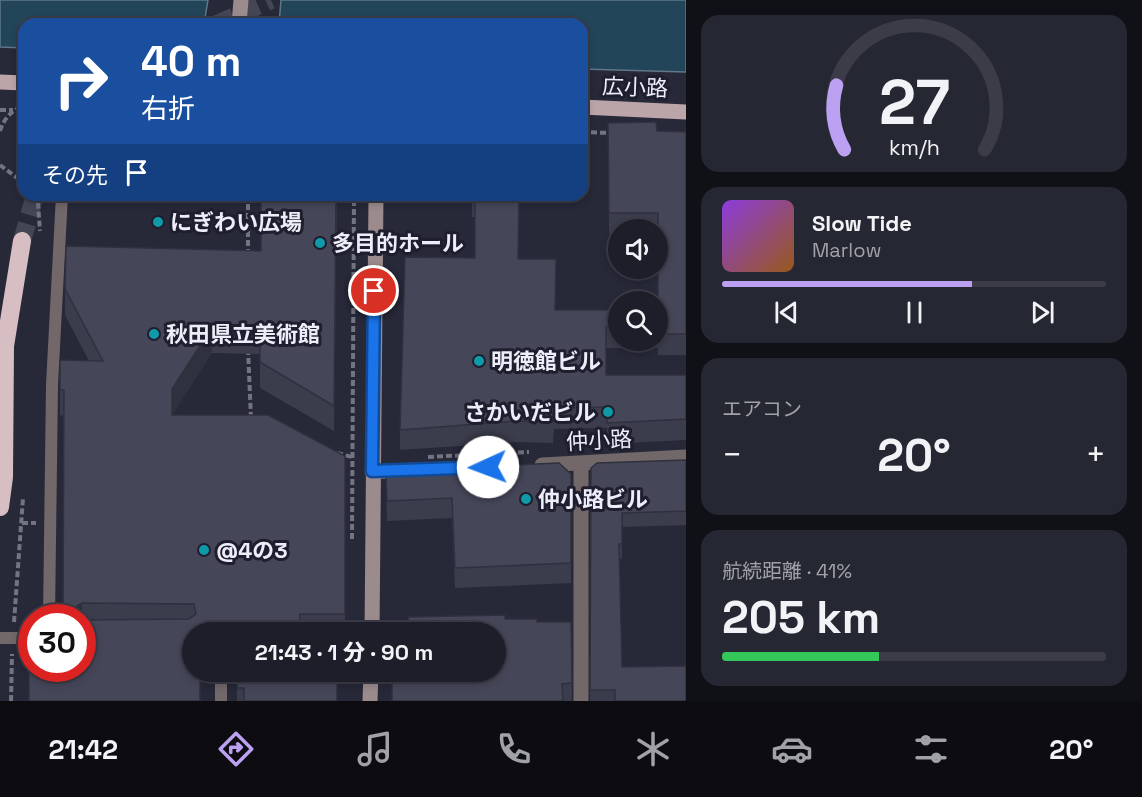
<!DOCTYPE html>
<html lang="ja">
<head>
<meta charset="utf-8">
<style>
  :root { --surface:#1d1e2a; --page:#252732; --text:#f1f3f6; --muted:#a0a2a8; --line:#3b3c47; --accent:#bca0f2 }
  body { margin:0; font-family:"Space Grotesk","Noto Sans JP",sans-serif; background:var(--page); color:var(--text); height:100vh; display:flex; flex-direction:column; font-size:22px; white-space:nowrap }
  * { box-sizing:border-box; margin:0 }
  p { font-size:20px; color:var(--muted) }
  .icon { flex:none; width:33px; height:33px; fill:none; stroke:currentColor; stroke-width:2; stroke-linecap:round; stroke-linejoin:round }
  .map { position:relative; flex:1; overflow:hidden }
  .panel { display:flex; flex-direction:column; gap:15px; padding:15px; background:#101017; width:456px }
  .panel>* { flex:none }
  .top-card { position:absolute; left:18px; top:18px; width:570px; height:183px; border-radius:18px; box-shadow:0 3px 9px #0003,0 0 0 2px var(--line); background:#1a4fa0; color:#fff; overflow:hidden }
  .controls { position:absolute; left:608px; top:219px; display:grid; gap:12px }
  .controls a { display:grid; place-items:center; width:60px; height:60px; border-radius:50%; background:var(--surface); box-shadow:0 3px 9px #0003,0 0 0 2px var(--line); font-size:30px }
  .speed { position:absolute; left:18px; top:604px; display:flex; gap:12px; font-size:30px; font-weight:700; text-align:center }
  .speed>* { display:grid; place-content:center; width:78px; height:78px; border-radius:50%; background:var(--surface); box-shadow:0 3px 9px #0003,0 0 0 2px var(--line); line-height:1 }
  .speed .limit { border:9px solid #d22; background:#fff; color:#111 }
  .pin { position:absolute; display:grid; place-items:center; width:51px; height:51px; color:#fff; margin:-26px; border:3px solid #fff; border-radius:50%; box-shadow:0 2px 6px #0007 }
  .me { position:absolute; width:66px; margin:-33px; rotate:268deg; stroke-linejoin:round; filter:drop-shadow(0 0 4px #0008) }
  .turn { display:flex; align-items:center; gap:21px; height:126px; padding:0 24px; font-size:27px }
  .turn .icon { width:78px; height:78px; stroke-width:2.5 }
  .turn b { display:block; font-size:42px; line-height:51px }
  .then { display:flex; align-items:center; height:57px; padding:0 24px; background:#0003; gap:12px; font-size:22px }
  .big { font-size:45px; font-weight:800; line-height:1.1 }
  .panel .tile { flex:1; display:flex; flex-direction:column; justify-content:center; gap:9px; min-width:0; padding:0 21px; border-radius:18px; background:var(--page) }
  .panel .dial { align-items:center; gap:0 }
  .dial svg { height:156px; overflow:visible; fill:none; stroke:var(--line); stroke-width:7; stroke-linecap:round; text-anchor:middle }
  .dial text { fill:var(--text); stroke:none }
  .song { display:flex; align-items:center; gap:18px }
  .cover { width:72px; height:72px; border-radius:9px; background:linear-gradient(135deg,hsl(270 70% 55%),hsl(30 70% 35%)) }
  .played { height:6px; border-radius:3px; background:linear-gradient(90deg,var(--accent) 65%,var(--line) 65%) }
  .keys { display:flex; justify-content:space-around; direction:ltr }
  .heat { display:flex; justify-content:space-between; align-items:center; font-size:33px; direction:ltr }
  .charge { height:9px; border-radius:4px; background:linear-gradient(90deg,#34c759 41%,var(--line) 0) }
  .trip { position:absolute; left:182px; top:622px; width:324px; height:60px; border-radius:30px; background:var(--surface); box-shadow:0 3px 9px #0003,0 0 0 2px var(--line); font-weight:800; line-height:60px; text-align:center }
  .tab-bar { display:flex; height:96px; justify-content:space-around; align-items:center; background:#0c0c11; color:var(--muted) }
  .tab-bar .icon { width:42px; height:42px }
  .tab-bar .current { color:var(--accent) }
  .tab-bar b { font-size:27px; color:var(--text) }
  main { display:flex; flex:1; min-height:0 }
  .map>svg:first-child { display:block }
  .water { fill:#234559; stroke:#5f7789; stroke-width:1.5 }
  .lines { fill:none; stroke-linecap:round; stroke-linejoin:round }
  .highway-tunnel { stroke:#454655; stroke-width:18; stroke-dasharray:18 9; stroke-linecap:butt }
  .path { stroke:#737482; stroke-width:4; stroke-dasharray:6 3; stroke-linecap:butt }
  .lane { stroke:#726869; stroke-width:12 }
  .street { stroke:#726869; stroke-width:15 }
  .secondary { stroke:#9b8b8d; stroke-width:15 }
  .primary { stroke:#bba5a9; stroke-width:15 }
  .highway { stroke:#d7bec2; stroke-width:18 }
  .wall { fill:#3b3c4c }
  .shaded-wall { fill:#30313e }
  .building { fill:#454658; stroke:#30313e; stroke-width:1.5 }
  .route-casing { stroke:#114b97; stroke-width:15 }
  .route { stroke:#1a73e8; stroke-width:10 }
  .culture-dot { fill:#0f9aa8; stroke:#1e1e2e; stroke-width:2 }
  .labels { text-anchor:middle; stroke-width:6; stroke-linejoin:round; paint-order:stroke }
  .street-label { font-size:22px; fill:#ecedf8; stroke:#1e1e2e }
  .poi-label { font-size:22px; font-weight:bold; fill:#ecedf8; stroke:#1e1e2e; text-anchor:start }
</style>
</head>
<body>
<main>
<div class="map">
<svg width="686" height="701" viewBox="0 0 686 701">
  <rect width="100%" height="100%" fill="#272838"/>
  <g class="water">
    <polygon points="0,0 208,0 204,24 24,24 24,48 0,47"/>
    <polygon points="281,0 686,0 686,72 582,69 582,24 279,24"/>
  </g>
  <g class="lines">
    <g class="highway-tunnel">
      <polyline points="217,24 271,0"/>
      <polyline points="22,241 35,195"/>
    </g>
    <g class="path">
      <polyline points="22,66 23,57"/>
      <polyline points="0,110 13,110"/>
      <path d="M0 131C4 118 12 110 24 106"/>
      <polyline points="582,132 610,133"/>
      <polyline points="0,165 24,183"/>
      <polyline points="33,195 38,203 40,231"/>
      <polyline points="248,195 248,254"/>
      <polyline points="248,349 251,419"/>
      <polyline points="337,453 352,457"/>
      <polyline points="428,457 529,452"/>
      <polyline points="22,523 36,523"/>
      <polyline points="352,539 354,195"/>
      <polyline points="14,622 23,498"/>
      <polyline points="11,701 12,654"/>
    </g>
    <g class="lane">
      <polyline points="49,618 52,385 62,195"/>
      <polyline points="0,638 32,638"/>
      <polyline points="221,701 221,672"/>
    </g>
    <g class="street">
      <polyline points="581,464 581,701"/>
      <polyline points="542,465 686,457"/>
      <polyline points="372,472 416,470"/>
    </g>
    <g class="secondary">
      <polyline points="239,24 241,0"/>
      <polyline points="372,633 376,195"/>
      <polyline points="370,701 371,672"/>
    </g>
    <g class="primary">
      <polyline points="0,82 24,83"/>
      <polyline points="582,107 686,112"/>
    </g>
    <polyline class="highway" points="0,507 4,477 5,346 22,241"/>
  </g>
  <g class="wall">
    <polygon points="608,123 657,131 686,132 686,355 658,355 658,348 606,348 606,375 686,375 686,440 607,444 607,428 554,429 553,443 516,442 400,450 400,430 475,258 475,217 472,217 472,195 519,195 518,259 556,310 618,310 618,340 657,340 657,309 658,309 658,233 657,233 657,230 618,230 618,234 609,234"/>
    <polygon points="337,195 334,431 260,388 260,354 212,353 172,415 345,456 345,633 192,633 192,672 213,672 213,674 82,669 82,618 63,618 64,416 60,415 60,360 89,361 65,315 65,289 261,251"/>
    <polygon points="686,460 686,525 622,527 622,559 619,559 622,667 686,701 590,701 591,468"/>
    <polygon points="571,474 571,583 455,588 452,518 387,521 386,478"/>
    <polygon points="505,619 537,622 571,622 572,701 392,701"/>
    <polygon points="229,672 337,672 337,701 237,701 237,674 229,674"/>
  </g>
  <g class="shaded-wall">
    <polygon points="212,327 212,353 172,415 172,389"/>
    <polygon points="82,603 82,618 74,618 75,607"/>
  </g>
  <g class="building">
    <polygon points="656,122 657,131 686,132 686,334 658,334 658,328 657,328 657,309 658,309 658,213 609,213 608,123"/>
    <polygon points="261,195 336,195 334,406 260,362 260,328 212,327 172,389 172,415 268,415 345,456 345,614 300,614 300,633 192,633 192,672 200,672 200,701 29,701 29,621 32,621 32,669 82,669 82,620 189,619 196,614 194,604 82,603 75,607 74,612 80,618 63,618 64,390 60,390 60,360 103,361 65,289 66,246 261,251"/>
    <polygon points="472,195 519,195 518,259 556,259 555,310 618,310 618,328 606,327 606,375 686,375 686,419 607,423 607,407 554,408 553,422 516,421 400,430 405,257 475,258 475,197 472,197"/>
    <polygon points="686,460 686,511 622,513 622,544 619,544 622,667 686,666 686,701 615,701 615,690 590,690 591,468 597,463"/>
    <polygon points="559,463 571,474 571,563 455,568 452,498 387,501 386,478 395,470"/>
    <polygon points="505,615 505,619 537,619 537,622 571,622 572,683 562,684 563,701 392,701 392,672 495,672 495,633 409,633 408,617"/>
    <polygon points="237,672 337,672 337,701 244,701 244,688 237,688"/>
  </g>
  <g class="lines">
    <g class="route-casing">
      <polyline id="route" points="374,291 372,471 488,467"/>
    </g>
    <use href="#route" class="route"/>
  </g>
  <g class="culture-dot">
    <circle cx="158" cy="222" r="6"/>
    <circle cx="320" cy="243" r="6"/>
    <circle cx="154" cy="334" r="6"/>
    <circle cx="479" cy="361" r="6"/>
    <circle cx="608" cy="412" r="6"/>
    <circle cx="526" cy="499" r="6"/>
    <circle cx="204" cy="550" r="6"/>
  </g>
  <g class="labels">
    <g class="street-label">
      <text transform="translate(635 87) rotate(2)" y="8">広小路</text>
      <text transform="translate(599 440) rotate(-3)" y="8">仲小路</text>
    </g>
    <g class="poi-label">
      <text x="170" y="230">にぎわい広場</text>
      <text x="332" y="251">多目的ホール</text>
      <text x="166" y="342">秋田県立美術館</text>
      <text x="491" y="369">明徳館ビル</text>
      <text x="596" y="420" text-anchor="end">さかいだビル</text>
      <text x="538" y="507">仲小路ビル</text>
      <text x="216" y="558">@4の3</text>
    </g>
  </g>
</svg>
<div class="controls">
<a><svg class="icon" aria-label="sound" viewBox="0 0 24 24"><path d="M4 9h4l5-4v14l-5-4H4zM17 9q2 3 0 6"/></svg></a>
<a><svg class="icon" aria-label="search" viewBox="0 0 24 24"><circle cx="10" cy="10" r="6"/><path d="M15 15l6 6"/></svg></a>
</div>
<div class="speed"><div class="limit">30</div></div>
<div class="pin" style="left:374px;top:291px;background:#d93025"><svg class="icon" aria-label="arrive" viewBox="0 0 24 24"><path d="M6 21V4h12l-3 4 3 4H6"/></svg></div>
<svg class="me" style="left:488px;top:467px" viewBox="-20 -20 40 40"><circle r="19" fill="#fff"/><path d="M0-13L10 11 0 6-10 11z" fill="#1a73e8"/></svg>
<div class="trip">21:43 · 1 分 · 90 m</div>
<div class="top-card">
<div class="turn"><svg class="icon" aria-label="right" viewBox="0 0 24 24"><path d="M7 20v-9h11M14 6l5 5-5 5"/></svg><div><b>40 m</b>右折</div></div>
<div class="then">その先<svg class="icon" aria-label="arrive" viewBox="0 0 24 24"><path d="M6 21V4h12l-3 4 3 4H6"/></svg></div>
</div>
</div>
<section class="panel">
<div class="tile dial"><svg viewBox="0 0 100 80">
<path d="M14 69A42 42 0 1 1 86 69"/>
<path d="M14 69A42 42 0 0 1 10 36" stroke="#bca0f2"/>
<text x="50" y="56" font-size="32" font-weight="700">27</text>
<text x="50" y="72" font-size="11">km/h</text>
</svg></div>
<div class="tile">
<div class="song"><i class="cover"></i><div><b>Slow Tide</b><p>Marlow</p></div></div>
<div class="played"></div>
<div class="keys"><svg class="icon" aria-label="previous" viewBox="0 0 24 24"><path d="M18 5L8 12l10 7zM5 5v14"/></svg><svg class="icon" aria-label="pause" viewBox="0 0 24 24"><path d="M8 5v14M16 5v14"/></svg><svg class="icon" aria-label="next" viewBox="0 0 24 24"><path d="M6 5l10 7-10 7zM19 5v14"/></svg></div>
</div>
<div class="tile"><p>エアコン</p>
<div class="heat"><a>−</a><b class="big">20°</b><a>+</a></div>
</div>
<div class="tile"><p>航続距離 · 41%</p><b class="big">205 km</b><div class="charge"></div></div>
</section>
</main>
<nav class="tab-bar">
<b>21:42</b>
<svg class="icon current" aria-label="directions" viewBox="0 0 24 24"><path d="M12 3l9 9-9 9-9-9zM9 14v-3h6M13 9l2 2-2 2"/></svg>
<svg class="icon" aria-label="music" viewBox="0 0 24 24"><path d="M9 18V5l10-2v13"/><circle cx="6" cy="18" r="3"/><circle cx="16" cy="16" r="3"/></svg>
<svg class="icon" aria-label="phone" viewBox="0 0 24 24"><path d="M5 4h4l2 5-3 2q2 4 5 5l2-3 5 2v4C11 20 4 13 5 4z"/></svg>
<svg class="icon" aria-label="climate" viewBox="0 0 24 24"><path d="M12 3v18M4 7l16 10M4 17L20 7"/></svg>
<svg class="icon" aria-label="car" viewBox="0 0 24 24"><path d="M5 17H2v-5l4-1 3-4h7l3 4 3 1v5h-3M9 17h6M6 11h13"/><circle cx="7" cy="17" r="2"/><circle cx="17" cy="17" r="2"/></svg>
<svg class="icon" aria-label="filters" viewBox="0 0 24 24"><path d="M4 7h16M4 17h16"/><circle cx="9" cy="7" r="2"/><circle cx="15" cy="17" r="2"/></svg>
<b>20°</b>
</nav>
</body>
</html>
